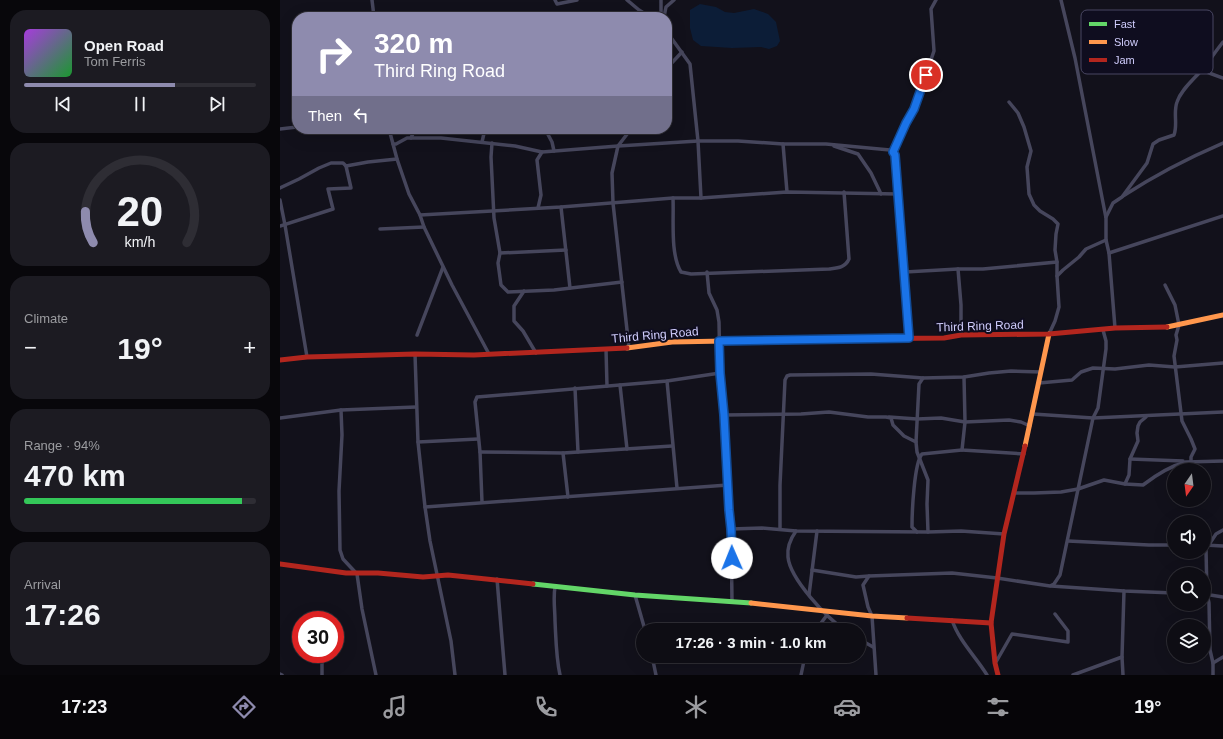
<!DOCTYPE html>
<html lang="en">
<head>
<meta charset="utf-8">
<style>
  :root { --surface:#0e0d14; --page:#1c1b22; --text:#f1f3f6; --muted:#9b9ca0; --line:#2e2d34; --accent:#8e8bae }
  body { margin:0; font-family:Helvetica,sans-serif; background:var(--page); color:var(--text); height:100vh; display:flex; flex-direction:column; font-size:15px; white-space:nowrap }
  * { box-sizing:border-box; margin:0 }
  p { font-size:13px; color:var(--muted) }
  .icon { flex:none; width:22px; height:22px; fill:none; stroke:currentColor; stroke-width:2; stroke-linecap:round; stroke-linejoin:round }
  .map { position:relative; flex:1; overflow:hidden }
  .sheet { display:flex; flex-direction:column; gap:10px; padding:10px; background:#08070b; width:280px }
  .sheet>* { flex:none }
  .banner { position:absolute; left:12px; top:12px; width:380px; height:122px; border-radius:16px; box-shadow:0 4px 16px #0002,0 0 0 1px var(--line); background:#8e8bae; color:#fff; overflow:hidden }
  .needle { width:26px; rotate:194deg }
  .tools { position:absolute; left:887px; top:463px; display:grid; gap:8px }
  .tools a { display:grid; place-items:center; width:44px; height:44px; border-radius:50%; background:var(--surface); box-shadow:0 4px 16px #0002,0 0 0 1px var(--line); font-size:20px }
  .speed { position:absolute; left:12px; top:611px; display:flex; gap:8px; font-size:20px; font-weight:700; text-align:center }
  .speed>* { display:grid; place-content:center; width:52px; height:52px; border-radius:50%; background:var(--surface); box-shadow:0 4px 16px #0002,0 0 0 1px var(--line); line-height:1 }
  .speed .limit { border:6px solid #d22; background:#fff; color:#111 }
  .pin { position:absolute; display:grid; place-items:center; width:34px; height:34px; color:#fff; margin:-17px; border:2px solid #fff; border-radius:50%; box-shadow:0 1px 4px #0007 }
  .me { position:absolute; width:44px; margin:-22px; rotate:359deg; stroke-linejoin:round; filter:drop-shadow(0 0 3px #0008) }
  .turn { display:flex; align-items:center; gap:14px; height:84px; padding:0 16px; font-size:18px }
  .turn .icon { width:52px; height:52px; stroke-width:2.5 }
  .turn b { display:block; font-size:28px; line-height:34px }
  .then { display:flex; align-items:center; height:38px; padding:0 16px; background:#0003; gap:8px; font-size:15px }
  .big { font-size:30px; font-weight:700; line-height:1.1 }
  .sheet .card { flex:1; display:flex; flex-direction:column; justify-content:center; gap:6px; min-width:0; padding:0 14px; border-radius:16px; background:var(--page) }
  .sheet .dial { align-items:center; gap:0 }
  .dial svg { height:104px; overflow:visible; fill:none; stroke:var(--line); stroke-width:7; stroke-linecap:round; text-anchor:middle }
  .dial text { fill:var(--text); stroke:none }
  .song { display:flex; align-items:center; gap:12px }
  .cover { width:48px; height:48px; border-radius:6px; background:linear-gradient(135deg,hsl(280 70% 55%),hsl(130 70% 35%)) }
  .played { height:4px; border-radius:2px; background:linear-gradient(90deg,var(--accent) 65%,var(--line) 65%) }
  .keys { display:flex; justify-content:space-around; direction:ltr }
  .heat { display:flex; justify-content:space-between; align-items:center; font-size:22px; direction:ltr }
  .charge { height:6px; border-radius:3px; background:linear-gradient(90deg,#34c759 94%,var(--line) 0) }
  .trip { position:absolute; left:356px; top:623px; width:230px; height:40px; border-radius:20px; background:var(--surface); box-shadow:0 4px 16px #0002,0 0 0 1px var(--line); font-weight:700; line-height:40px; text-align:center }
  .dock { display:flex; height:64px; justify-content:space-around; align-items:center; background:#060508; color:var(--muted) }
  .dock .icon { width:28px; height:28px }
  .dock .selected { color:var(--accent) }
  .dock b { font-size:18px; color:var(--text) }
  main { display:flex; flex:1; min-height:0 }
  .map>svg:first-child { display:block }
  .water { fill:#0c1d37 }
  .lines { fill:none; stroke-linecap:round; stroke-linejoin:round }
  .street { stroke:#46465c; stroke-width:3.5 }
  .fast { stroke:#63d668; stroke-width:5 }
  .slow { stroke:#ff974d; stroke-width:5 }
  .jam { stroke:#b3261e; stroke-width:5 }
  .route-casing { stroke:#114b97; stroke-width:10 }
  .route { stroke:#1a73e8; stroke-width:7 }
  .labels { text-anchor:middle; stroke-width:4; stroke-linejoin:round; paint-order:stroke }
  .street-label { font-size:12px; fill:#d0cdfd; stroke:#0f0d1f }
  .key { fill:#0f0d1f; stroke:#494762; stroke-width:1 }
  .key-label { font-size:11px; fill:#d0cdfd }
</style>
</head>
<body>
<main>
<section class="sheet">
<div class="card">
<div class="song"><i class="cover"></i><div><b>Open Road</b><p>Tom Ferris</p></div></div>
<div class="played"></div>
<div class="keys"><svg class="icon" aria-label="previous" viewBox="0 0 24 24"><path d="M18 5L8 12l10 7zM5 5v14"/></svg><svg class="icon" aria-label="pause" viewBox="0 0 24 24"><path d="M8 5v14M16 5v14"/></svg><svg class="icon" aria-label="next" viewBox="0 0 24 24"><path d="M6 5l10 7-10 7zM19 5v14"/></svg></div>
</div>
<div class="card dial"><svg viewBox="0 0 100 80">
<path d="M14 69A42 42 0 1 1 86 69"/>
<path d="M14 69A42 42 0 0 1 8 45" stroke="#8e8bae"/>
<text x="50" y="56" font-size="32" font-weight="700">20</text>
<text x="50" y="72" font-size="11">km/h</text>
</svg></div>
<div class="card"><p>Climate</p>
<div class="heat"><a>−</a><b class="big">19°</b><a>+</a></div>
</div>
<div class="card"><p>Range · 94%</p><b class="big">470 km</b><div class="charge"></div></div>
<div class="card"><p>Arrival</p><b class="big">17:26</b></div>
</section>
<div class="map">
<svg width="943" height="675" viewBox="0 0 943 675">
  <rect width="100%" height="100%" fill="#12111b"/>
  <polygon class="water" points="420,4 436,7 445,12 454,13 474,9 488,14 496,22 500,41 497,46 489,49 481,47 452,48 421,46 413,40 410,28 410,10"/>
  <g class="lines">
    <g class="street">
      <polyline points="92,0 94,17"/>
      <polyline points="275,0 277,4 297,0"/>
      <polyline points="347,0 359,10 370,17"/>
      <polyline points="381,0 381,17"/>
      <polyline points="781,0 795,58 826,218 826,240 829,253 835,328"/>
      <polyline points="384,17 386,7 394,0"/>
      <polyline points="387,32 410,64 418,141 421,198"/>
      <polyline points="387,68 402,52"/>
      <polyline points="921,70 943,78"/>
      <polyline points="729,102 738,113 744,127 751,151 747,167 749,194 754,205 760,211 773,219 778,224 776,234 775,250 777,262 777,276"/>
      <polyline points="0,129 17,127"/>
      <polyline points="109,129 117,159 129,194 140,215 144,227 172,285 209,354"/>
      <polyline points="265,129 272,142 274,151"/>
      <polyline points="131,138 135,129"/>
      <polyline points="202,142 205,129"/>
      <polyline points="212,143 211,157 214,218 220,253 218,263 221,285 228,292 274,290 342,282"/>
      <polyline points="113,144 116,144 127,138 161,138 235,146 262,152"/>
      <polyline points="503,144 507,192"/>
      <polyline points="554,146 578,154 591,173 601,194"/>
      <polyline points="613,152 626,123 634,109 654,51 651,9 656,0"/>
      <polyline points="0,188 19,179 39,168 51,163 63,163 66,166"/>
      <path d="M843 196C875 175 908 158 943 143"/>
      <path d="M393 198C394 219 390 254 401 272L411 274 549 269C557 268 565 268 569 259L564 192"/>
      <polyline points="0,200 5,225 27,357"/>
      <polyline points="281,207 290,288"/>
      <polyline points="258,208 261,195 257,160 262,152 338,146 418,141 458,141 503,144 546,144 610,150 613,152 615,155 629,338"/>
      <polyline points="140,215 281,207 393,198 421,198 507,192 618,194"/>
      <path d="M826 217 833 203 842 197 867 163 873 144 879 140 894 135C898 124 893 113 897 102 901 90 912 81 920 72 928 63 935 52 943 42"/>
      <polyline points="0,226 53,209 48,189 71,188 66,166 88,162 117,159"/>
      <polyline points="100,229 144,227"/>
      <polyline points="220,253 286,250"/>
      <polyline points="829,253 943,216"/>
      <polyline points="678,269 681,305 681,335"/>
      <polyline points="427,272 429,293 437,310 439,322 440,373 444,415 449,510 451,529 452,601"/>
      <polyline points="625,272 678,269 703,269 777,262"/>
      <polyline points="885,285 895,305 899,325 896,335 897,340 894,356 902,421 911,439 915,449 911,457 911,462"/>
      <polyline points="244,291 234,306 234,321 243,331 256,353"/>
      <polyline points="769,334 775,321 779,307 777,276 783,270 799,257 806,249 826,240"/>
      <polyline points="137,335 163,267"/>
      <polyline points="349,348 333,203 332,173 338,146 351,129"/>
      <polyline points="326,349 327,386"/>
      <polyline points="135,354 138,442 145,507 150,541 171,641 175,675"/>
      <polyline points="684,377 685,422 682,450 744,454"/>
      <polyline points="387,381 397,488"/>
      <polyline points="759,383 792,380 801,372 813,368 835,369 869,365 895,367 943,363"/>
      <polyline points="340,385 347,449"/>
      <polyline points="295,388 298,452"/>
      <polyline points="61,410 62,435 59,491 60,550 63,559 77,574 82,609 96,675"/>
      <polyline points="753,414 813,418 943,412"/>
      <polyline points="444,415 521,414 549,412 588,417 606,417 611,418 613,425 624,436 636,442 637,452 648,480 647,504 648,532"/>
      <polyline points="609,417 637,419 661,418 685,422 729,420 741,422 750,426"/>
      <polyline points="0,418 61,410 136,407"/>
      <polyline points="138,442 198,439"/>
      <polyline points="636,442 639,384 643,378"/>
      <polyline points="200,452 283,453 392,446"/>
      <polyline points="283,453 288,497"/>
      <polyline points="850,459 903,461"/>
      <polyline points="845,484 849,475 850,459 858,441 857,433 858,426 860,422 866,417"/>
      <path d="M734 493H754L781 492 798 489 824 480 845 484 863 485C876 475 890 466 906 462L943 461"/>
      <polyline points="202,502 200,452 195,402 197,397 387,381 440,373"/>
      <polyline points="145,507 448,485"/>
      <polyline points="451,529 482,528 516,531 648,532 681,531 724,534"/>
      <polyline points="500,529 500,485 505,380 507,376 510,375 591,374 643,378 684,377 709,373 731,371 761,372"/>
      <path d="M516 531C511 538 507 548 508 557 510 579 547 618 565 630"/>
      <path d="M637 532 632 527C632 513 634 463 642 454L682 450"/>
      <polyline points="788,541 869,545 894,545"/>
      <polyline points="924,545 943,546"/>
      <polyline points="532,570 576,577 589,576"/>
      <polyline points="217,579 225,675"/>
      <polyline points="771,586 844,591 894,593"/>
      <path d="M275 587C273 598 275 610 275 621 276 639 276 657 280 675"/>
      <polyline points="924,594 943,597"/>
      <polyline points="355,595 365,630"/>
      <polyline points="529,595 537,531"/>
      <path d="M672 620C679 641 696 657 707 675"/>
      <polyline points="536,630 547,615"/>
      <polyline points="579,639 593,647"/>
      <polyline points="372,656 376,675"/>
      <polyline points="42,660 42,675"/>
      <polyline points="716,662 732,634 788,642 788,631 775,614"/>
      <polyline points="933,663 943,657"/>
      <polyline points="0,674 2,675"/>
      <polyline points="521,675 525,656"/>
      <polyline points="596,675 592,616 588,607 583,585 589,576 672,573 717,578 770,586 774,584 780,575 813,418 818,408 826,349 826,341 823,330"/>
      <polyline points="793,675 842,657"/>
      <polyline points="843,675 842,657 844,591"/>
      <polyline points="933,675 933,663 930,650 929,603 927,594 926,549 936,534 943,530"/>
    </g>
    <polyline class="fast" points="253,584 355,595 471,603"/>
    <g class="slow">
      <polyline points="887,327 943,315"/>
      <polyline points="347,348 392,342 560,339"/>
      <polyline points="745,446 769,334"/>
      <polyline points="471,603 592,616 627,618"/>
    </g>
    <g class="jam">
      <polyline points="560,339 664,338 681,335 769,334 835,328 887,327"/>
      <polyline points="0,360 27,357 135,354 194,355 347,348"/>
      <polyline points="0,564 66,573 98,573 143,577 168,575 253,584"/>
      <polyline points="627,618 711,623"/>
      <polyline points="718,675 715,663 711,623 724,534 745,446"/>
    </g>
  </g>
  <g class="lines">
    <g class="route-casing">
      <polyline id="route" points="452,558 451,529 449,510 444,415 440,373 439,341 629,338 615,155 613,152 626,123 634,109 646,75"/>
    </g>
    <use href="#route" class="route"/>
  </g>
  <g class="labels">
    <g class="street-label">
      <text transform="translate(700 326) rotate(-2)" y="4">Third Ring Road</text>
      <text transform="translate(375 335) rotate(-5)" y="4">Third Ring Road</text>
    </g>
  </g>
  <rect x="801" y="10" width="132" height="64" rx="6" class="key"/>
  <rect x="809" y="22" width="18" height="4" fill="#63d668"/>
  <rect x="809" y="40" width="18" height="4" fill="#ff974d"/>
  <rect x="809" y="58" width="18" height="4" fill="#b3261e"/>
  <g class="key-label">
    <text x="834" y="28">Fast</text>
    <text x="834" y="46">Slow</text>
    <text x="834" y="64">Jam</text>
  </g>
</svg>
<div class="tools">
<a><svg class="needle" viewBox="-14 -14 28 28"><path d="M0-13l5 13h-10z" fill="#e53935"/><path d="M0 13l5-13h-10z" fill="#9b9ca0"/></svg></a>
<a><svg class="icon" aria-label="sound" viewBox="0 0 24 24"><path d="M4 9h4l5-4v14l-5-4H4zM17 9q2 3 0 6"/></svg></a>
<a><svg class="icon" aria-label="search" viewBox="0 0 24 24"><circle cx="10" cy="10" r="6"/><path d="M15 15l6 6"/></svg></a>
<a><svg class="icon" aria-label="layers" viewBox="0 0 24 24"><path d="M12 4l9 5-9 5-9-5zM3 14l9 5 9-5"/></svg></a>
</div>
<div class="speed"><div class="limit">30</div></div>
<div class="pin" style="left:646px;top:75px;background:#d93025"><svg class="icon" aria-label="arrive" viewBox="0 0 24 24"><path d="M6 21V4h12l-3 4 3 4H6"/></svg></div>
<svg class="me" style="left:452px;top:558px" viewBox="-20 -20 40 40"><circle r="19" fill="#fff"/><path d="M0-13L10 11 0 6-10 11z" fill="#1a73e8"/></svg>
<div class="trip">17:26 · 3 min · 1.0 km</div>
<div class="banner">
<div class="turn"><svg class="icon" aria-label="right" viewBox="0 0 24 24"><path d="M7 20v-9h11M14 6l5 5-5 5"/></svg><div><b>320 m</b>Third Ring Road</div></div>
<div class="then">Then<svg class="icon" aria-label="left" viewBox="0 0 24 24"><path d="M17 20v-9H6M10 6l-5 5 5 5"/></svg></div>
</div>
</div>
</main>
<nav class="dock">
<b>17:23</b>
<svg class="icon selected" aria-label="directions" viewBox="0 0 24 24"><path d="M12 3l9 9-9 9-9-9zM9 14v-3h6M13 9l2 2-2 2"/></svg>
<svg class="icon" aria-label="music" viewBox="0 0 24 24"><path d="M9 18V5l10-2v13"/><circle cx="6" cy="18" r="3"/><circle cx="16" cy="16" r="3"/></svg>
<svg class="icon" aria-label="phone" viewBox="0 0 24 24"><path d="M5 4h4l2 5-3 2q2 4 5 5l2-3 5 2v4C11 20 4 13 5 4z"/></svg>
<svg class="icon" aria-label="climate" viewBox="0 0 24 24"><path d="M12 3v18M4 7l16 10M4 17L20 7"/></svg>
<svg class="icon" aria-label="car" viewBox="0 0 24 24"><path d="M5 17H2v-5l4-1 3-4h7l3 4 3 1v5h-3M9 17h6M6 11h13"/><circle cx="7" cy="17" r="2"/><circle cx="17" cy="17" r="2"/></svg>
<svg class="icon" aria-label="filters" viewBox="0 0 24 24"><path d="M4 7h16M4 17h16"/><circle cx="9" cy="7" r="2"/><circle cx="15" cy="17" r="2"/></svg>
<b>19°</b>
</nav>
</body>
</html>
